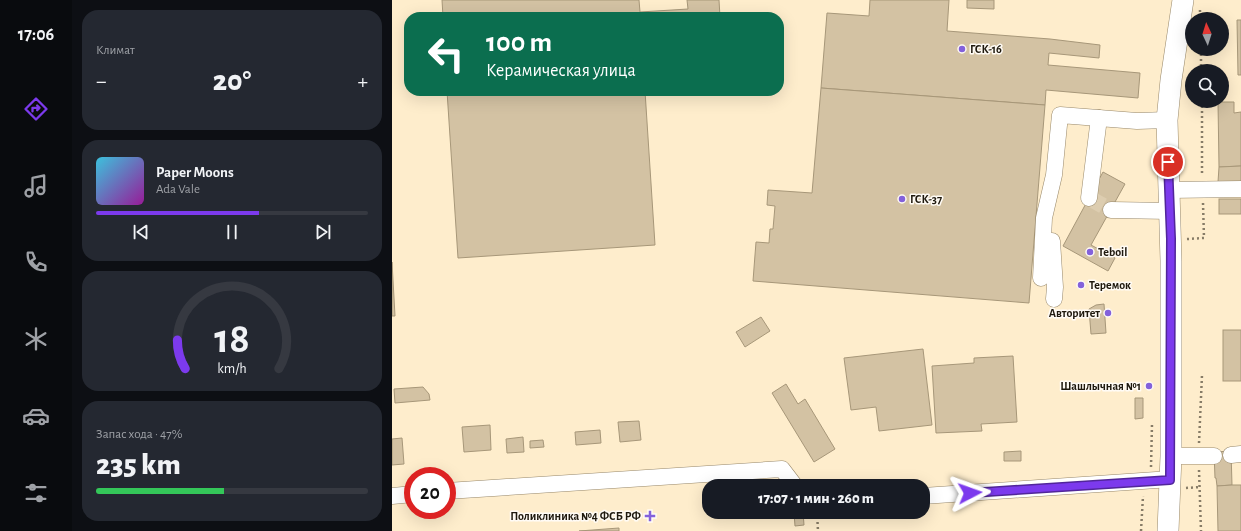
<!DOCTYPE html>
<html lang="ru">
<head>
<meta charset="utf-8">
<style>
  :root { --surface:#171b24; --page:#242831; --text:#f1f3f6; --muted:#9ea1a6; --line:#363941; --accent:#7c3aed }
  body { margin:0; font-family:"Alegreya Sans",sans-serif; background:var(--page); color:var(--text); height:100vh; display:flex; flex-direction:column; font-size:15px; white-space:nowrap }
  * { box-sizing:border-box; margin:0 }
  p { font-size:13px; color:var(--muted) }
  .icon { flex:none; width:22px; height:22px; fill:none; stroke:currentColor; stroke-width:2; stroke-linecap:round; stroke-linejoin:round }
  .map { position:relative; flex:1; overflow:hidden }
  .side { display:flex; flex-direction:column; gap:10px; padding:10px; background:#0d0f14; width:320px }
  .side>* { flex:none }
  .top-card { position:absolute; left:12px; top:12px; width:380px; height:84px; border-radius:16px; box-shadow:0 4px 16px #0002; background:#0b6e4f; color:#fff; overflow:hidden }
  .needle { width:26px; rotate:356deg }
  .tools { position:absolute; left:793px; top:12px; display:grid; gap:8px }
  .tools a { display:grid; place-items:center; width:44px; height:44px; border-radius:50%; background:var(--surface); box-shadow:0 4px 16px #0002; font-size:20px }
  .speed { position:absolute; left:12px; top:467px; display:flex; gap:8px; font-size:20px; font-weight:700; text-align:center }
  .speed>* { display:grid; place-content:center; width:52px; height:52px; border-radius:50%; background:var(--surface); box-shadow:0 4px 16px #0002; line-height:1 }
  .speed .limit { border:6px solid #d22; background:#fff; color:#111 }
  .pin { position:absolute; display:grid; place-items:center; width:34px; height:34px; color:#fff; margin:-17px; border:2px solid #fff; border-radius:50%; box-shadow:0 1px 4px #0007 }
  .me { position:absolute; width:44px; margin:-22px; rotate:86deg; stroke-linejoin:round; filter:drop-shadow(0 0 3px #0008) }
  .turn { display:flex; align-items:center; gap:14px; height:84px; padding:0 16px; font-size:18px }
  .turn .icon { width:52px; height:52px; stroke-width:2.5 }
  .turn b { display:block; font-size:28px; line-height:34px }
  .big { font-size:30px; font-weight:800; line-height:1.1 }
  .side .card { flex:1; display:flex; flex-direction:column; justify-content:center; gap:6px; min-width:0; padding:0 14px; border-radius:16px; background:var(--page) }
  .side .dial { align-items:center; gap:0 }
  .dial svg { height:104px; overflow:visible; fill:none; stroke:var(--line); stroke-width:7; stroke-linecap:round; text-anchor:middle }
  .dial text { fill:var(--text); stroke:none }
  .song { display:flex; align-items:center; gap:12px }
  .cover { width:48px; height:48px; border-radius:6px; background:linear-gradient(135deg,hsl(190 70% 55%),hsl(300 70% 35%)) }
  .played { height:4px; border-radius:2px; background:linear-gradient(90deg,var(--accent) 60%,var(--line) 60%) }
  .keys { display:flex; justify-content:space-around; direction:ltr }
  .heat { display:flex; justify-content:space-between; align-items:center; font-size:22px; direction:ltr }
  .charge { height:6px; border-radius:3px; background:linear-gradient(90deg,#34c759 47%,var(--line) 0) }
  .trip { position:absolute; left:310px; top:479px; width:228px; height:40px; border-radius:16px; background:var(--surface); box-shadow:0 4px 16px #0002; font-weight:800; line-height:40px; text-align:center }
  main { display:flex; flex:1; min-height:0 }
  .tab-bar { display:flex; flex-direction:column; width:72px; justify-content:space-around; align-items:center; background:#090b0e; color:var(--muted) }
  .tab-bar .icon { width:28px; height:28px }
  .tab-bar .active { color:var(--accent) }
  .tab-bar b { font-size:18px; color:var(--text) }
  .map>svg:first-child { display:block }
  .building { fill:#d3c2a3; stroke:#a79779 }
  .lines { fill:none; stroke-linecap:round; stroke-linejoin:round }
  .minor-tunnel { stroke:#ddcdb0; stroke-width:16; stroke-dasharray:16 8; stroke-linecap:butt }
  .minor-casing { stroke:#98886a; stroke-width:17 }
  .major-casing { stroke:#98886a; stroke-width:22 }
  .path { stroke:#877c67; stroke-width:2.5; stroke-dasharray:2 3; stroke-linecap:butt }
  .minor { stroke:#fff; stroke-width:16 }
  .major { stroke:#fff; stroke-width:21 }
  .route-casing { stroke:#51269a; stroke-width:10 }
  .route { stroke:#7c3aed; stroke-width:7 }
  .poi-dot { fill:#8361db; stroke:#fffbf5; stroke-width:1.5 }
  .labels { text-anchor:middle; stroke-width:3; stroke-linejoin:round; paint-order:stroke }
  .poi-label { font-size:12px; font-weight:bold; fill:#1f190e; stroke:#fffbf5; text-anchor:start }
</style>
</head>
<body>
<main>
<nav class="tab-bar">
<b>17:06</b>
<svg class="icon active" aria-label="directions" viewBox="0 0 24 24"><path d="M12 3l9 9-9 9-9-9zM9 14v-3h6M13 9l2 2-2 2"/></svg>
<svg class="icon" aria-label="music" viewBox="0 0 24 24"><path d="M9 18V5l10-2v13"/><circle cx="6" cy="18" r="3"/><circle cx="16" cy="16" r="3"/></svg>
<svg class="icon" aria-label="phone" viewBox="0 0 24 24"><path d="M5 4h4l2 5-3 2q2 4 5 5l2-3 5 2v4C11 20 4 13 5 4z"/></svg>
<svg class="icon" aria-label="climate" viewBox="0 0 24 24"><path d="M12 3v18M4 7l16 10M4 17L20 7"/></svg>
<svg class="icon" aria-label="car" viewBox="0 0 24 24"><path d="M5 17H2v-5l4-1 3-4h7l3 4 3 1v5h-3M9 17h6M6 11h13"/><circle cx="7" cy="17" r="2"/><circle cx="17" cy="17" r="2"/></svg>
<svg class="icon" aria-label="filters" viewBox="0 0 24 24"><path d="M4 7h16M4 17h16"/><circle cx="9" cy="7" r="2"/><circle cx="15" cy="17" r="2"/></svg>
</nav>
<section class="side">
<div class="card"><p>Климат</p>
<div class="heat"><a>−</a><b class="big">20°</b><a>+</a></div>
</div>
<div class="card">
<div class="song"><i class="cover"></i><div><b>Paper Moons</b><p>Ada Vale</p></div></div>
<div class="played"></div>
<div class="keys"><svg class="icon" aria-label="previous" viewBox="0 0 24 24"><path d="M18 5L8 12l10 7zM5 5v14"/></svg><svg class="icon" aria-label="pause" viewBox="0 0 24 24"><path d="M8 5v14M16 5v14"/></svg><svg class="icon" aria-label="next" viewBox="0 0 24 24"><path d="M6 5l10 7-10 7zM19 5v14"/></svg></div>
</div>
<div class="card dial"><svg viewBox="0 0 100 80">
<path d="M14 69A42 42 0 1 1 86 69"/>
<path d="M14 69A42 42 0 0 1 8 47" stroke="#7c3aed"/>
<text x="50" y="56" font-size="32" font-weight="700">18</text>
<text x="50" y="72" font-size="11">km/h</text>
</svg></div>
<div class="card"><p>Запас хода · 47%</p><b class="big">235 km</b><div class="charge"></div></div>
</section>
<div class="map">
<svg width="849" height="531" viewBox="0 0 849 531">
  <rect width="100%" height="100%" fill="#feedcc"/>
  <g class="building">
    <polygon points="50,0 247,0 248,12 296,9 295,0 327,0 328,17 51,17"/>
    <polygon points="478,0 557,0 555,31 658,39 708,45 707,58 657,53 656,65 748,73 746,98 654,90 653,105 429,88 435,13 477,16"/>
    <polygon points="575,0 602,0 602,9 575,8"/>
    <polygon points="845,20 849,20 849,75 846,75"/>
    <polygon points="429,88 653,105 637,303 361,281 364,242 377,243 378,229 381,229 383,206 375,205 376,190 420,193"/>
    <polygon points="55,91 253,91 263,245 66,258"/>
    <polygon points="826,102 842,102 842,113 849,112 849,166 827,167"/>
    <polygon points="849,166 849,182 826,182 827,167"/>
    <polygon points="711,172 733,184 699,245 723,258 716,271 671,246"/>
    <rect x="827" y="199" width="22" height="15"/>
    <polygon points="0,262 3,316 0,316"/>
    <polygon points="712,304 714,333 699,334 697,309 704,305"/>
    <polygon points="369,317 378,331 353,347 344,332"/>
    <rect x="831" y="330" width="18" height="51"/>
    <polygon points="531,349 540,425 487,431 484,407 459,410 452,358"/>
    <polygon points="621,356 625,422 589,424 590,431 544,433 540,366 582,363 582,358"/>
    <polygon points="394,384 406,404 413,399 443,449 422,462 380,393"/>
    <polygon points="31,387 37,394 38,400 3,403 2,389"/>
    <polygon points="743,398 751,398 751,418 743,419"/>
    <polygon points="247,421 249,440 228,442 226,422"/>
    <polygon points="98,425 99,450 72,452 70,427"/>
    <polygon points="208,430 209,443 184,445 183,432"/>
    <polygon points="131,437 132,452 115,453 114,439"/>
    <polygon points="10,438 12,464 0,465 0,439"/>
    <polygon points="151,440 152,447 138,448 138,441"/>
    <polygon points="629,451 629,461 612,461 612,452"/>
    <polygon points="839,451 840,485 825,486 824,478 823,478 822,452"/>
    <polygon points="840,485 849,485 849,531 826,531 825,486"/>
    <polygon points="411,512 412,525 403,526 402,513"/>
    <polygon points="227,528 227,531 187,531"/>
  </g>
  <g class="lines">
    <polyline class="minor-tunnel" points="697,198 719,210"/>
    <g class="minor-casing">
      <g id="minor">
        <polyline points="777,190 849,189"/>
        <polyline points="697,198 707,118"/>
        <polyline points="719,210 778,211"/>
        <polyline points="660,241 663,287 662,299"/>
        <polyline points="649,278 652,218 662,175 668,115 745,121 775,120"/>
        <polyline points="839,455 849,454"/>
        <polyline points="779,456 822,456"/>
        <polyline points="55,491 390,469 403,486"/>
        <polyline points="0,496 21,494"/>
        <polyline points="531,496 779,479"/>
      </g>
    </g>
    <g class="major-casing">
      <polyline id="major" points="776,531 779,456 779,261 775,120 779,80 791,0"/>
    </g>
    <g class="path">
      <polyline points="808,10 808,19"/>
      <polyline points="809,49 809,71"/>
      <polyline points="810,101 810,176"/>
      <polyline points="795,239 812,238 811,203"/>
      <polyline points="807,443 810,375"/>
      <polyline points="759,467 760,424"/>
      <polyline points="807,470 809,531"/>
      <polyline points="794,488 808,487"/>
      <polyline points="425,512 426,531"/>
      <polyline points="749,531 751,496"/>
    </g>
    <use href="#minor" class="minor"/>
    <use href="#major" class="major"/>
  </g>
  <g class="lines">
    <g class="route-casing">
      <polyline id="route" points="578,493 778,480 779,239 776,162"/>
    </g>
    <use href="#route" class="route"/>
  </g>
  <g class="poi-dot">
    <circle cx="570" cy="49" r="4"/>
    <circle cx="510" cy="199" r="4"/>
    <circle cx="698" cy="252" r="4"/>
    <circle cx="689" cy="285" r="4"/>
    <circle cx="716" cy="313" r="4"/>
    <circle cx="757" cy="386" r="4"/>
    <path d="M256 510h4v4h4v4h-4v4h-4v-4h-4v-4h4z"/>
  </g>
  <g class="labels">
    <g class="poi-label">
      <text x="578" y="53">ГСК-16</text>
      <text x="518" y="203">ГСК-37</text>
      <text x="706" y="256">Teboil</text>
      <text x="697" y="289">Теремок</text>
      <text x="708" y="317" text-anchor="end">Авторитет</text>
      <text x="749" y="390" text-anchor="end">Шашлычная №1</text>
      <text x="249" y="520" text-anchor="end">Поликлиника №4 ФСБ РФ</text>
    </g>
  </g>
</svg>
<div class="tools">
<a><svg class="needle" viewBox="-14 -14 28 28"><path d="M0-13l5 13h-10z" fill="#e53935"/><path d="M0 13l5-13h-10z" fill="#9ea1a6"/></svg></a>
<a><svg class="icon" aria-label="search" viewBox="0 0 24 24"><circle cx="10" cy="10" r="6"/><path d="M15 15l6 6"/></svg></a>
</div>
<div class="speed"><div class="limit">20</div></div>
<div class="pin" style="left:776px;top:162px;background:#d93025"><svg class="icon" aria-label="arrive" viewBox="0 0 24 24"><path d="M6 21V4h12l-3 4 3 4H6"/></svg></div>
<svg class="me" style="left:578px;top:493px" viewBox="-20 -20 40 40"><path d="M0-17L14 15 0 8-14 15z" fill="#7c3aed" stroke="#fff" stroke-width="4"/></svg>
<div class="trip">17:07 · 1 мин · 260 m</div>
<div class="top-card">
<div class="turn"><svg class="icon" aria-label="left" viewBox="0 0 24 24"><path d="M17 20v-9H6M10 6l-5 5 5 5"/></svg><div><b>100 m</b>Керамическая улица</div></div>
</div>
</div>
</main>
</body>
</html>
